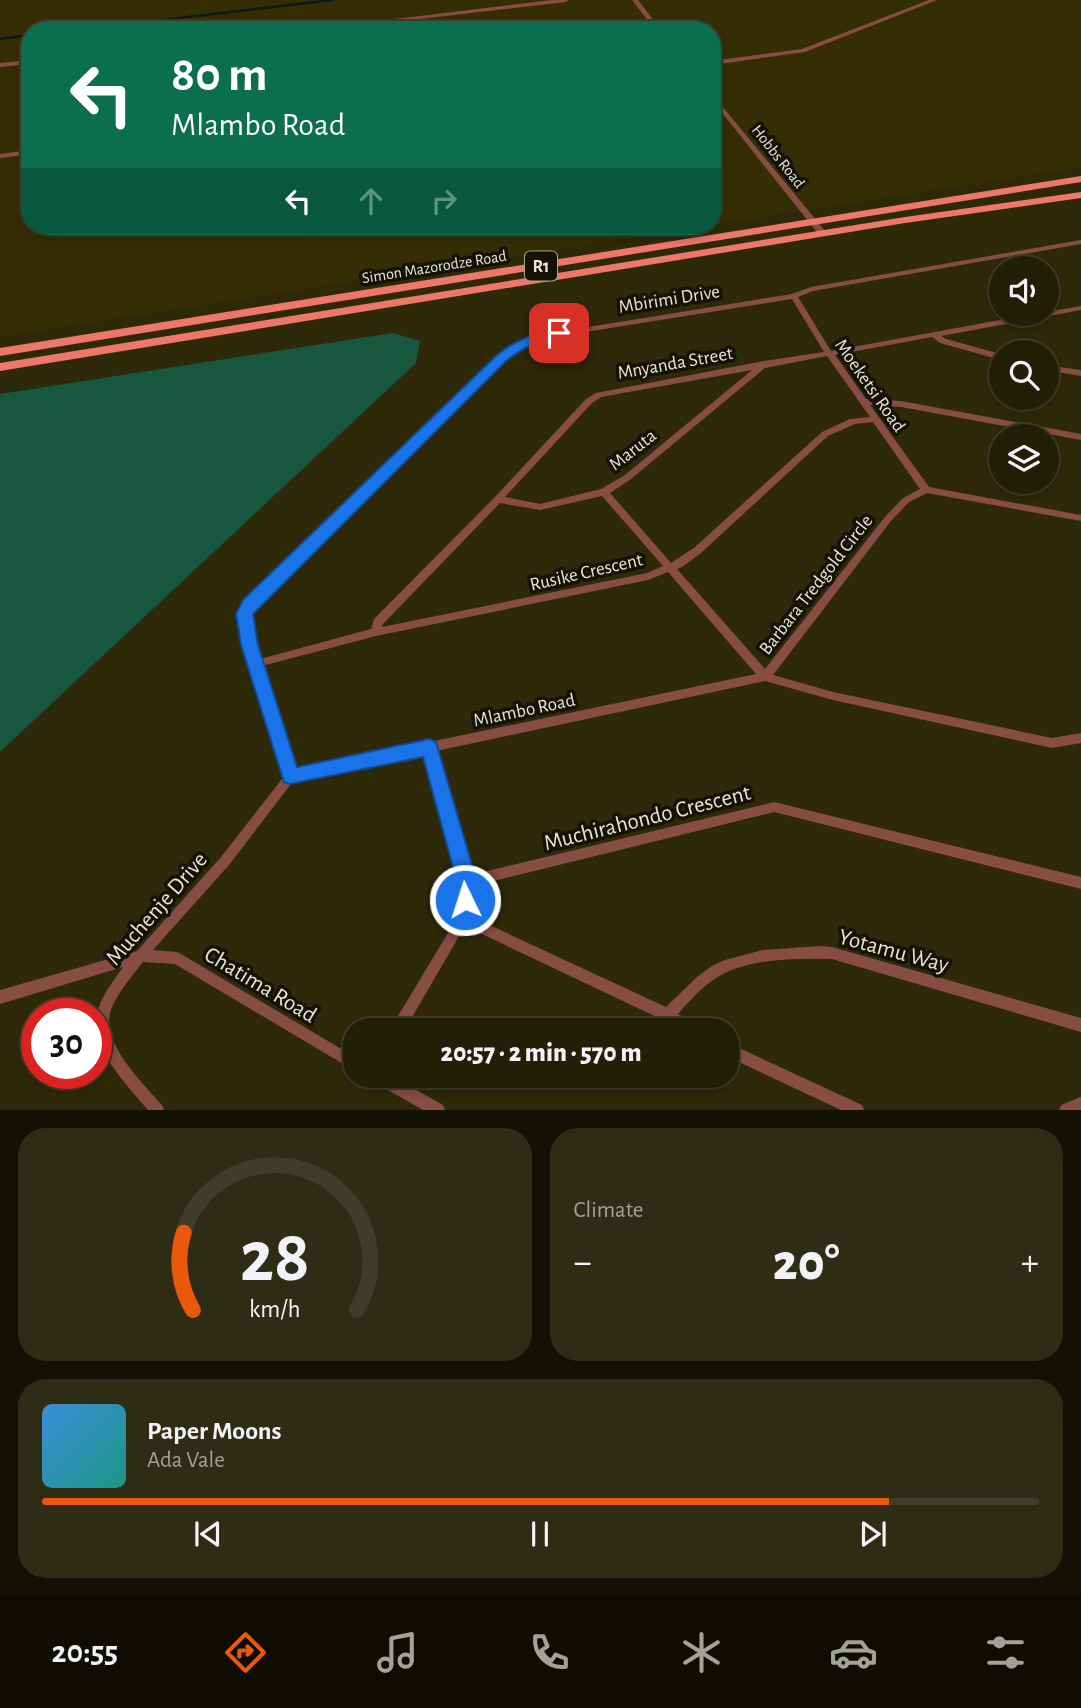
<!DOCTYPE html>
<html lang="en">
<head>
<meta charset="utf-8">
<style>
  :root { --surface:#221f07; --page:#2e2c15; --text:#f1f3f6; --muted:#a2a29b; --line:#3f3d28; --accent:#ea580c }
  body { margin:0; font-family:"Alegreya Sans",sans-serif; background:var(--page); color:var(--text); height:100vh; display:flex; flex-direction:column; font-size:26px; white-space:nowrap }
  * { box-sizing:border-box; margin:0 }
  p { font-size:23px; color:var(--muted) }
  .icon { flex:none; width:38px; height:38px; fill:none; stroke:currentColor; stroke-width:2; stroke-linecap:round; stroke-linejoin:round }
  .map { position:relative; height:1110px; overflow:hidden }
  .drawer { display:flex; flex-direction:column; gap:18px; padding:18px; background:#131104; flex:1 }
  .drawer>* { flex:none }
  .hud { position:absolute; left:21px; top:21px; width:700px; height:214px; border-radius:28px; box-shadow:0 4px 10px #0003,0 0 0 2px var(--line); background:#0b6e4f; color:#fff; overflow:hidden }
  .tools { position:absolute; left:989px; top:256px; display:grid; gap:14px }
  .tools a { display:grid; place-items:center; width:70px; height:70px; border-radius:50%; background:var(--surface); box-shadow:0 4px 10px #0003,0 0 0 2px var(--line); font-size:35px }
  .speed { position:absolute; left:21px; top:998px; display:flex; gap:14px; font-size:35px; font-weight:700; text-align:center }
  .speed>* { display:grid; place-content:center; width:91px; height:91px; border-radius:50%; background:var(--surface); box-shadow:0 4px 10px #0003,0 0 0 2px var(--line); line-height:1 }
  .speed .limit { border:10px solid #d22; background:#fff; color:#111 }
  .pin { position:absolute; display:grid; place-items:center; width:60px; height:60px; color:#fff; margin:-30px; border-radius:14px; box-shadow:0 4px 10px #0006 }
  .me { position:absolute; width:77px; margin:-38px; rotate:356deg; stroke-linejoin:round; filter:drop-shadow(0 0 5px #0008) }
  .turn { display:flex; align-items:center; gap:24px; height:147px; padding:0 35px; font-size:32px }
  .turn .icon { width:91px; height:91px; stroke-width:2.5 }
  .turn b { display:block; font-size:49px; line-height:60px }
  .lanes { display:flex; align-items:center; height:66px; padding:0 35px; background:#0003; justify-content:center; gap:35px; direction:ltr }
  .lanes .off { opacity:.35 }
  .big { font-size:52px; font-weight:800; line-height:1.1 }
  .drawer .card { flex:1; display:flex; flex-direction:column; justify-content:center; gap:10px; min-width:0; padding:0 24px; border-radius:28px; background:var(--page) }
  .drawer .dial { align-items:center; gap:0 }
  .dial svg { height:182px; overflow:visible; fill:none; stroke:var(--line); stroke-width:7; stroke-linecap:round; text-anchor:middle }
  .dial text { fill:var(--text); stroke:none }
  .song { display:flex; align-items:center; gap:21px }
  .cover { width:84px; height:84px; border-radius:10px; background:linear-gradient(135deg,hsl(210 70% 55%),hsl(170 70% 35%)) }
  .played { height:7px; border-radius:4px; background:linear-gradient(90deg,var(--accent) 85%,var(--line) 85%) }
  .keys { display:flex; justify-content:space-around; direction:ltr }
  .heat { display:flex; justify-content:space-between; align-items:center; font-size:38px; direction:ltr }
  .drawer .tiles { flex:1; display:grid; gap:18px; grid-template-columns:1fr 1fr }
  .card:last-child { grid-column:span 2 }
  .trip { position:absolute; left:343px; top:1018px; width:396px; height:70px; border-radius:28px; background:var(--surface); box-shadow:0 4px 10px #0003,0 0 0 2px var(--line); font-weight:800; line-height:70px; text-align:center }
  .menu { display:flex; height:112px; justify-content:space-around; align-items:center; background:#0e0c03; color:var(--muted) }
  .menu .icon { width:49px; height:49px }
  .menu .on { color:var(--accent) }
  .menu b { font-size:32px; color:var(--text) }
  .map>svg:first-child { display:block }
  .built { fill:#352e04 }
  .green { fill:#17563f }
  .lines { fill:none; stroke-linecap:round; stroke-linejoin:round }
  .stream { stroke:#091a1c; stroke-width:2.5 }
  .minor { fill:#874d44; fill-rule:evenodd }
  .trunk { fill:#ed7869; fill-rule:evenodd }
  .route { fill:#1a73e8; stroke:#114b97; stroke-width:2 }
  .labels { text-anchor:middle; stroke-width:7; stroke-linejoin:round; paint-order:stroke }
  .far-street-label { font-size:16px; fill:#e9e6d4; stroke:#141105 }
  .shield { fill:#141105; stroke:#a9a696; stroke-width:2 }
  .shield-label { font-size:18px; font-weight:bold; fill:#e9e6d4 }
  .street-label { font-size:19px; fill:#e9e6d4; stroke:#141105 }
  .near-street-label { font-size:23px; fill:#e9e6d4; stroke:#141105 }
</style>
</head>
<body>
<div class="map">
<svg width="1081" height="1110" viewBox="0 0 1081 1110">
  <rect width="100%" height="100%" fill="#2e2909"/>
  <polygon class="built" points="0,0 1081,0 1081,167 712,225 712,30 30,30 30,226 707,226 0,337"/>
  <polygon class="green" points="393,333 420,341 416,363 0,752 0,394"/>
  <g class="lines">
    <g class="stream">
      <polyline points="77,30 332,0"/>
      <polyline points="0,39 30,35"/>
    </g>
    <g class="minor">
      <polygon points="552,0 569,0 566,2 325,30 305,30"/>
      <polygon points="632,0 638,0 661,30 655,30"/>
      <polygon points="929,0 937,0 805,52 712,65 712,61 802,49"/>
      <polygon points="30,60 30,64 0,67 0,63"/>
      <polygon points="712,94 826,232 826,236 820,236 712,100"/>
      <polygon points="30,150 30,154 0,158 0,154"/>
      <path d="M1081 240V244L813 291 798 297 831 351 1039 313H1046V312L1081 306V310L941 336 946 339 1001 354V360L940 343 932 337 835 355 866 399 901 401 1081 434V440L901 407 870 405 929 487 1081 515V521L927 493 909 502 891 521 773 675 833 692 1052 738 1081 733V743L1052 748 833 700 765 681 436 751 471 875 774 802 1081 877V889L774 812 473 886 470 916 666 1007 697 977 712 966 725 960 763 950 820 946 832 947 1081 1018V1032L832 959C799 958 753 958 723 974 705 983 691 999 678 1014L699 1026 701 1031H681L663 1020 465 926 404 1031H389L457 918 461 882 425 753 294 780 229 865 153 950 177 952 181 954 355 1057V1071L175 964 143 962C132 976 119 991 112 1007 98 1041 142 1082 162 1105L164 1110H148C125 1083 84 1043 100 1004 105 991 115 979 123 967L0 1004V990L137 951 221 857 285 775 239 625V614L245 601 497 357 516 342 533 336 792 294 811 287ZM792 299 824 352 764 361 596 393 586 399 495 497 374 619 371 629 260 659C254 642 244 623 253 607L503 361 522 346 535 340ZM827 356 870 417 850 419 822 432 695 547 671 563 610 493 631 479 765 368ZM752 370 625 475 601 489 540 504 505 497 592 403 601 397ZM873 422 920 489 903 498 885 517 765 669 677 569 682 567 701 553 828 436 855 424ZM602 496 663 566 647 573 382 627 383 624 500 503 540 510ZM668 572 756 674 295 770 262 666 376 636 648 580Z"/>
      <polygon points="1046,365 1081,370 1081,376 1046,370"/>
      <polygon points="726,1042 862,1105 864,1110 841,1110 726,1056"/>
      <polygon points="370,1076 391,1076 443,1105 445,1110 423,1110 372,1081"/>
      <polygon points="1081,1097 1081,1110 1059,1110 1061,1105"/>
    </g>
    <g class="trunk">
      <polygon points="1081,176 1081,182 0,356 0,348"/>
      <polygon points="1081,192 1081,198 905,223 0,371 0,363 905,217"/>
    </g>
  </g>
  <path class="route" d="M559 329 565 333 563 336C537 342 527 344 505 362L253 614 258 645 297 767 429 739 436 742 477 882 472 907 465 910 458 907 455 900 457 882 423 757 290 784 284 782 241 645 236 614 243 600 496 356C516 339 533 334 559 329Z"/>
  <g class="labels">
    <g class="far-street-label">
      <text transform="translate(779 156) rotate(52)" y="6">Hobbs Road</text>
      <text transform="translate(434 266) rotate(-9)" y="6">Simon Mazorodze Road</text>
    </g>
    <rect class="shield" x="525" y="251.5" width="32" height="29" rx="5"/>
    <g class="shield-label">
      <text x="541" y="272">R1</text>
    </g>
    <g class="street-label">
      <text transform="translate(669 298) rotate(-9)" y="7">Mbirimi Drive</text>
      <text transform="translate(675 362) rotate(-10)" y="7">Mnyanda Street</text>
      <text transform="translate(871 385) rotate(55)" y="7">Moeketsi Road</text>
      <text transform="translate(632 449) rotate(-38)" y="7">Maruta</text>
      <text transform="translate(586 571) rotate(-13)" y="7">Rusike Crescent</text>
      <text transform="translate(815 584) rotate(-52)" y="7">Barbara Tredgold Circle</text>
      <text transform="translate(524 709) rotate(-12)" y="7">Mlambo Road</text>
    </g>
    <g class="near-street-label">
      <text transform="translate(647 817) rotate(-14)" y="8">Muchirahondo Crescent</text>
      <text transform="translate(156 908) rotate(-49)" y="8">Muchenje Drive</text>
      <text transform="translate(894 950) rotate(15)" y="8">Yotamu Way</text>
      <text transform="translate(261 984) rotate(31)" y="8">Chatima Road</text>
    </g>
  </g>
</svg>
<div class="tools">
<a><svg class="icon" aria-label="sound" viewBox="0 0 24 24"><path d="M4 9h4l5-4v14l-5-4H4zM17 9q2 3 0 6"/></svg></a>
<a><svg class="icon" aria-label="search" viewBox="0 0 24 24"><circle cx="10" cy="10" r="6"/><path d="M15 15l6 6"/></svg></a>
<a><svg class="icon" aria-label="layers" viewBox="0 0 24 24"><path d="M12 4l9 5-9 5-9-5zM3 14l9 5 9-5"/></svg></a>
</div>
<div class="speed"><div class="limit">30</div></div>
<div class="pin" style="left:559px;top:333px;background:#d93025"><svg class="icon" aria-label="arrive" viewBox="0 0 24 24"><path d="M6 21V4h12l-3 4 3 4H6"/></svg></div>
<svg class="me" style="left:465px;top:900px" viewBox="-20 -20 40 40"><circle r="17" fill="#1a73e8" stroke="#fff" stroke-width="3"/><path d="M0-11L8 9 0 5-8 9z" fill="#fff"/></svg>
<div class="trip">20:57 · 2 min · 570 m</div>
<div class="hud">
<div class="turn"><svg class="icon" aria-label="left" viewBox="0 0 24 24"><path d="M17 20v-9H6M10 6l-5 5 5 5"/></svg><div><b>80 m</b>Mlambo Road</div></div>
<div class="lanes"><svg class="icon" aria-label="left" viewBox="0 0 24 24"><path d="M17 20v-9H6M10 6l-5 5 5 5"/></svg><svg class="icon off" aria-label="ahead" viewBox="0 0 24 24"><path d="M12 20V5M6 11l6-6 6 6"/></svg><svg class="icon off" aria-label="right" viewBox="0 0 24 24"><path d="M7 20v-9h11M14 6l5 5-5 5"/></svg></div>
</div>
</div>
<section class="drawer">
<div class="tiles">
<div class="card dial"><svg viewBox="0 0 100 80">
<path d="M14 69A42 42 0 1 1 86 69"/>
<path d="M14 69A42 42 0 0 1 10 35" stroke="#ea580c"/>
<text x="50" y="56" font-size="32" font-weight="700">28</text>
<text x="50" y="72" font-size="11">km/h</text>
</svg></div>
<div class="card"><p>Climate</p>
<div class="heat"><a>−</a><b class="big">20°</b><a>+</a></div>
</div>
<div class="card">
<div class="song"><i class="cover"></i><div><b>Paper Moons</b><p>Ada Vale</p></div></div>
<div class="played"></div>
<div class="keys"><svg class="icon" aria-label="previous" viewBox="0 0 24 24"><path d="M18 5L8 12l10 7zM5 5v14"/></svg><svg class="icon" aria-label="pause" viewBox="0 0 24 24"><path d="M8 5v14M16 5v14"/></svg><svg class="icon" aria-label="next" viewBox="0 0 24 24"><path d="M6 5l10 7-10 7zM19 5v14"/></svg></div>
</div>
</div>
</section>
<nav class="menu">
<b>20:55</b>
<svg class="icon on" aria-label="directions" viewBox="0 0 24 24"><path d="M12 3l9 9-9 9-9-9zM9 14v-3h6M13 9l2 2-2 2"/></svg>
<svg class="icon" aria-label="music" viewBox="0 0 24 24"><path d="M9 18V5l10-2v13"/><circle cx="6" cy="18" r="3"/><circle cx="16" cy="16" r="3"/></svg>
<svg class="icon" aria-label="phone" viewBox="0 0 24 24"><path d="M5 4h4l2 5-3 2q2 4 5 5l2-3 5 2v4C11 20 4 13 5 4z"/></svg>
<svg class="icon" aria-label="climate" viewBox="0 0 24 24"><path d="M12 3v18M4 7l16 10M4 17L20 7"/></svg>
<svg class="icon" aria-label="car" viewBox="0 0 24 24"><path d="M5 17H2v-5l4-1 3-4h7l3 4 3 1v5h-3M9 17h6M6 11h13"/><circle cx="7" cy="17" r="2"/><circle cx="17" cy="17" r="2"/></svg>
<svg class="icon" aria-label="filters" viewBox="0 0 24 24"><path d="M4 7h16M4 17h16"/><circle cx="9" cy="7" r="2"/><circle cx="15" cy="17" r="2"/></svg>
</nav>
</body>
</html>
